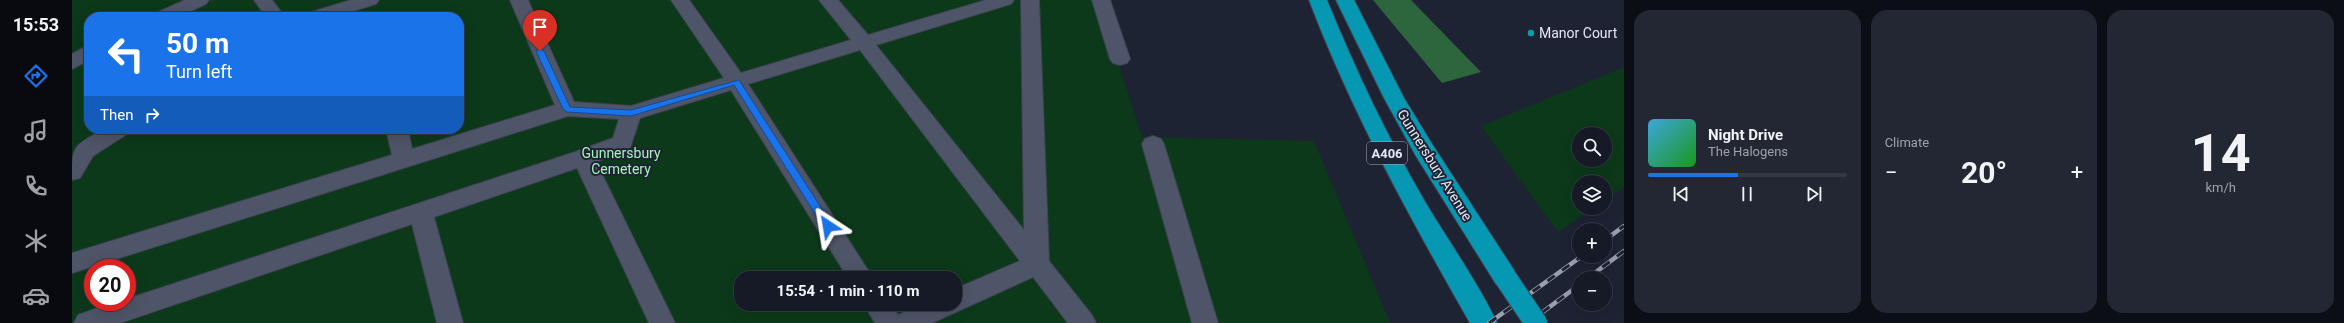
<!DOCTYPE html>
<html lang="en">
<head>
<meta charset="utf-8">
<style>
  :root { --surface:#161a27; --page:#232733; --text:#f1f3f6; --muted:#9ea1a7; --line:#353844; --accent:#1a73e8 }
  body { margin:0; font-family:Roboto,sans-serif; background:var(--page); color:var(--text); height:100vh; display:flex; flex-direction:column; font-size:15px; white-space:nowrap }
  * { box-sizing:border-box; margin:0 }
  p { font-size:13px; color:var(--muted) }
  .icon { flex:none; width:22px; height:22px; fill:none; stroke:currentColor; stroke-width:2; stroke-linecap:round; stroke-linejoin:round }
  .map { position:relative; flex:1; overflow:hidden }
  .drawer { display:flex; flex-direction:column; gap:10px; padding:10px; background:#0c0e15; width:720px }
  .drawer>* { flex:none }
  .guide { position:absolute; left:12px; top:12px; width:380px; height:122px; border-radius:16px; box-shadow:0 4px 16px #0002,0 0 0 1px var(--line); background:#1a73e8; color:#fff; overflow:hidden }
  .buttons { position:absolute; left:1500px; top:127px; display:grid; gap:8px }
  .buttons a { display:grid; place-items:center; width:40px; height:40px; border-radius:50%; background:var(--surface); box-shadow:0 4px 16px #0002,0 0 0 1px var(--line); font-size:20px }
  .speed { position:absolute; left:12px; top:259px; display:flex; gap:8px; font-size:20px; font-weight:700; text-align:center }
  .speed>* { display:grid; place-content:center; width:52px; height:52px; border-radius:50%; background:var(--surface); box-shadow:0 4px 16px #0002,0 0 0 1px var(--line); line-height:1 }
  .speed .limit { border:6px solid #d22; background:#fff; color:#111 }
  .pin { position:absolute; display:grid; place-items:center; width:34px; height:34px; color:#fff; margin:-41px -17px; border-radius:50% 50% 50% 0; rotate:-45deg; box-shadow:0 0 4px #0007 }
  .pin .icon { rotate:45deg }
  .me { position:absolute; width:44px; margin:-22px; rotate:327deg; stroke-linejoin:round; filter:drop-shadow(0 0 3px #0008) }
  .turn { display:flex; align-items:center; gap:14px; height:84px; padding:0 16px; font-size:18px }
  .turn .icon { width:52px; height:52px; stroke-width:2.5 }
  .turn b { display:block; font-size:28px; line-height:34px }
  .then { display:flex; align-items:center; height:38px; padding:0 16px; background:#0003; gap:8px; font-size:15px }
  .big { font-size:30px; font-weight:700; line-height:1.1 }
  .drawer .card { flex:1; display:flex; flex-direction:column; justify-content:center; gap:6px; min-width:0; padding:0 14px; border-radius:16px; background:var(--page) }
  .drawer .dial { align-items:center; gap:0 }
  .dial b { font-size:52px; line-height:1 }
  .song { display:flex; align-items:center; gap:12px }
  .cover { width:48px; height:48px; border-radius:6px; background:linear-gradient(135deg,hsl(200 70% 55%),hsl(120 70% 35%)) }
  .played { height:4px; border-radius:2px; background:linear-gradient(90deg,var(--accent) 45%,var(--line) 45%) }
  .keys { display:flex; justify-content:space-around; direction:ltr }
  .heat { display:flex; justify-content:space-between; align-items:center; font-size:22px; direction:ltr }
  .drawer .tiles { flex:1; display:grid; gap:10px; grid-template-columns:repeat(3,1fr) }
  .trip { position:absolute; left:662px; top:271px; width:228px; height:40px; border-radius:16px; background:var(--surface); box-shadow:0 4px 16px #0002,0 0 0 1px var(--line); font-weight:700; line-height:40px; text-align:center }
  main { display:flex; flex:1; min-height:0 }
  .dock { display:flex; flex-direction:column; width:72px; justify-content:space-around; align-items:center; background:#090a10; color:var(--muted) }
  .dock .icon { width:28px; height:28px }
  .dock .current { color:var(--accent) }
  .dock b { font-size:18px; color:var(--text) }
  .map>svg:first-child { display:block }
  .green { fill:#0c391a; fill-rule:evenodd }
  .forest { fill:#2d653c }
  .lines { fill:none; stroke-linecap:round; stroke-linejoin:round }
  .minor-casing { stroke:#3d4150; stroke-width:2 }
  .highway-casing { stroke:#3d4150; stroke-width:2 }
  .minor { fill:#4e5568; fill-rule:evenodd }
  .highway { fill:#0697b3; fill-rule:evenodd }
  .rail-casing { stroke:#9ba0ad; stroke-width:4.5 }
  .rail { stroke:#1e2334; stroke-width:3; stroke-dasharray:9; stroke-linecap:butt }
  .highway-bridge-casing { stroke:#3d4150; stroke-width:24; stroke-linecap:butt }
  .highway-bridge { stroke:#0697b3; stroke-width:22 }
  .route { fill:#1a73e8; stroke:#114b97 }
  .culture-dot { fill:#0f9aa8; stroke:#1e2334; stroke-width:1.5 }
  .labels { text-anchor:middle; stroke-width:4; stroke-linejoin:round; paint-order:stroke }
  .shield { fill:#1e2334; stroke:#a8acba; stroke-width:1 }
  .shield-label { font-size:13px; font-weight:bold; fill:#e3e7f3 }
  .poi-label { font-size:14px; fill:#e3e7f3; stroke:#1e2334; text-anchor:start }
  .park-label { font-size:14px; fill:#a3f5b4; stroke:#1e2334 }
  .street-label { font-size:14px; fill:#e3e7f3; stroke:#1e2334 }
</style>
</head>
<body>
<main>
<nav class="dock">
<b>15:53</b>
<svg class="icon current" aria-label="directions" viewBox="0 0 24 24"><path d="M12 3l9 9-9 9-9-9zM9 14v-3h6M13 9l2 2-2 2"/></svg>
<svg class="icon" aria-label="music" viewBox="0 0 24 24"><path d="M9 18V5l10-2v13"/><circle cx="6" cy="18" r="3"/><circle cx="16" cy="16" r="3"/></svg>
<svg class="icon" aria-label="phone" viewBox="0 0 24 24"><path d="M5 4h4l2 5-3 2q2 4 5 5l2-3 5 2v4C11 20 4 13 5 4z"/></svg>
<svg class="icon" aria-label="climate" viewBox="0 0 24 24"><path d="M12 3v18M4 7l16 10M4 17L20 7"/></svg>
<svg class="icon" aria-label="car" viewBox="0 0 24 24"><path d="M5 17H2v-5l4-1 3-4h7l3 4 3 1v5h-3M9 17h6M6 11h13"/><circle cx="7" cy="17" r="2"/><circle cx="17" cy="17" r="2"/></svg>
</nav>
<div class="map">
<svg width="1552" height="323" viewBox="0 0 1552 323">
  <rect width="100%" height="100%" fill="#1e2334"/>
  <g class="green">
    <path d="M0 0H1026L1070 137 1242 141 1318 323H0ZM17 17H387V129H17ZM21 268H55V302H21ZM669 278H883V304H669Z"/>
    <path d="M1552 67V187L1533 200V182H1507V208H1522L1486 232 1409 126ZM1507 134H1533V160H1507Z"/>
  </g>
  <polygon class="forest" points="1301,0 1339,0 1409,72 1370,83"/>
  <g class="lines">
    <g class="minor-casing">
      <g id="minor">
        <polygon points="113,0 137,0 134,4 106,17 82,17 84,13"/>
        <polygon points="182,0 200,0 213,17 194,17"/>
        <polygon points="279,0 307,0 304,4 262,17 234,17 236,13"/>
        <path d="M438 0H456L502 102 559 106 652 78 599 0H617L669 73 779 40 747 0H766L796 35 914 0H942L939 4 804 45 952 230 949 0H967L977 261 1020 315 1024 323H996L961 277 860 323H803L792 304H819L826 315 850 304H883V289L948 261 788 50 676 84 801 278H776L659 90 568 118 558 148 524 162 603 323H577L505 168 362 217 391 323H365L340 224 48 323H2L6 315C22 309 38 302 55 302V299L503 152 541 138 547 119 496 116 0 273V253L320 155 314 129H336L340 149 483 105Z"/>
        <polygon points="1020,0 1038,0 1058,59 1055,63 1048,65 1041,63 1038,59"/>
        <polygon points="17,45 17,60 0,69 0,54"/>
        <path d="M32 129H59L55 134 21 156 8 178 0 180C0 144 1 147 32 129Z"/>
        <polygon points="1081,136 1089,139 1092,144 1146,323 1120,323 1070,144 1073,139"/>
      </g>
    </g>
    <g class="highway-casing">
      <g id="highway">
        <path d="M1237 0H1255C1283 69 1315 136 1352 200 1376 241 1405 280 1425 323H1398C1338 218 1280 113 1237 0Z"/>
        <polygon points="1264,0 1282,0 1332,98 1360,144 1442,270 1445,277 1442,284 1433,287 1424,284 1344,156 1312,98"/>
      </g>
    </g>
    <use href="#minor" class="minor"/>
    <use href="#highway" class="highway"/>
    <g class="rail-casing">
      <g id="rail">
        <polyline points="1533,240 1552,226"/>
        <polyline points="1516,278 1552,251"/>
        <polyline points="1417,323 1510,256"/>
        <polyline points="1456,323 1507,285"/>
      </g>
    </g>
    <use href="#rail" class="rail"/>
    <g class="highway-bridge-casing">
      <polyline id="highway-bridge" points="1433,277 1464,323"/>
    </g>
    <use href="#highway-bridge" class="highway-bridge"/>
  </g>
  <polygon class="route" points="468,48 472,51 498,107 559,110 667,80 759,223 759,228 752,228 662,85 559,116 495,112 491,109 464,51"/>
  <circle class="culture-dot" cx="1459" cy="33" r="4"/>
  <g class="labels">
    <rect class="shield" x="1295" y="142" width="40" height="22" rx="3"/>
    <g class="shield-label">
      <text x="1315" y="158">A406</text>
    </g>
    <g class="poi-label">
      <text x="1467" y="38">Manor Court</text>
    </g>
    <g class="park-label">
      <text x="549" y="158">Gunnersbury<tspan x="549" dy="16">Cemetery</tspan></text>
    </g>
    <g class="street-label">
      <text transform="translate(1363 165) rotate(58)" y="5">Gunnersbury Avenue</text>
    </g>
  </g>
</svg>
<div class="buttons">
<a><svg class="icon" aria-label="search" viewBox="0 0 24 24"><circle cx="10" cy="10" r="6"/><path d="M15 15l6 6"/></svg></a>
<a><svg class="icon" aria-label="layers" viewBox="0 0 24 24"><path d="M12 4l9 5-9 5-9-5zM3 14l9 5 9-5"/></svg></a>
<a>+</a>
<a>−</a>
</div>
<div class="speed"><div class="limit">20</div></div>
<div class="pin" style="left:468px;top:51px;background:#d93025"><svg class="icon" aria-label="arrive" viewBox="0 0 24 24"><path d="M6 21V4h12l-3 4 3 4H6"/></svg></div>
<svg class="me" style="left:756px;top:226px" viewBox="-20 -20 40 40"><path d="M0-17L14 15 0 8-14 15z" fill="#1a73e8" stroke="#fff" stroke-width="4"/></svg>
<div class="trip">15:54 · 1 min · 110 m</div>
<div class="guide">
<div class="turn"><svg class="icon" aria-label="left" viewBox="0 0 24 24"><path d="M17 20v-9H6M10 6l-5 5 5 5"/></svg><div><b>50 m</b>Turn left</div></div>
<div class="then">Then<svg class="icon" aria-label="right" viewBox="0 0 24 24"><path d="M7 20v-9h11M14 6l5 5-5 5"/></svg></div>
</div>
</div>
<section class="drawer">
<div class="tiles">
<div class="card">
<div class="song"><i class="cover"></i><div><b>Night Drive</b><p>The Halogens</p></div></div>
<div class="played"></div>
<div class="keys"><svg class="icon" aria-label="previous" viewBox="0 0 24 24"><path d="M18 5L8 12l10 7zM5 5v14"/></svg><svg class="icon" aria-label="pause" viewBox="0 0 24 24"><path d="M8 5v14M16 5v14"/></svg><svg class="icon" aria-label="next" viewBox="0 0 24 24"><path d="M6 5l10 7-10 7zM19 5v14"/></svg></div>
</div>
<div class="card"><p>Climate</p>
<div class="heat"><a>−</a><b class="big">20°</b><a>+</a></div>
</div>
<div class="card dial"><b>14</b><p>km/h</p></div>
</div>
</section>
</main>
</body>
</html>
